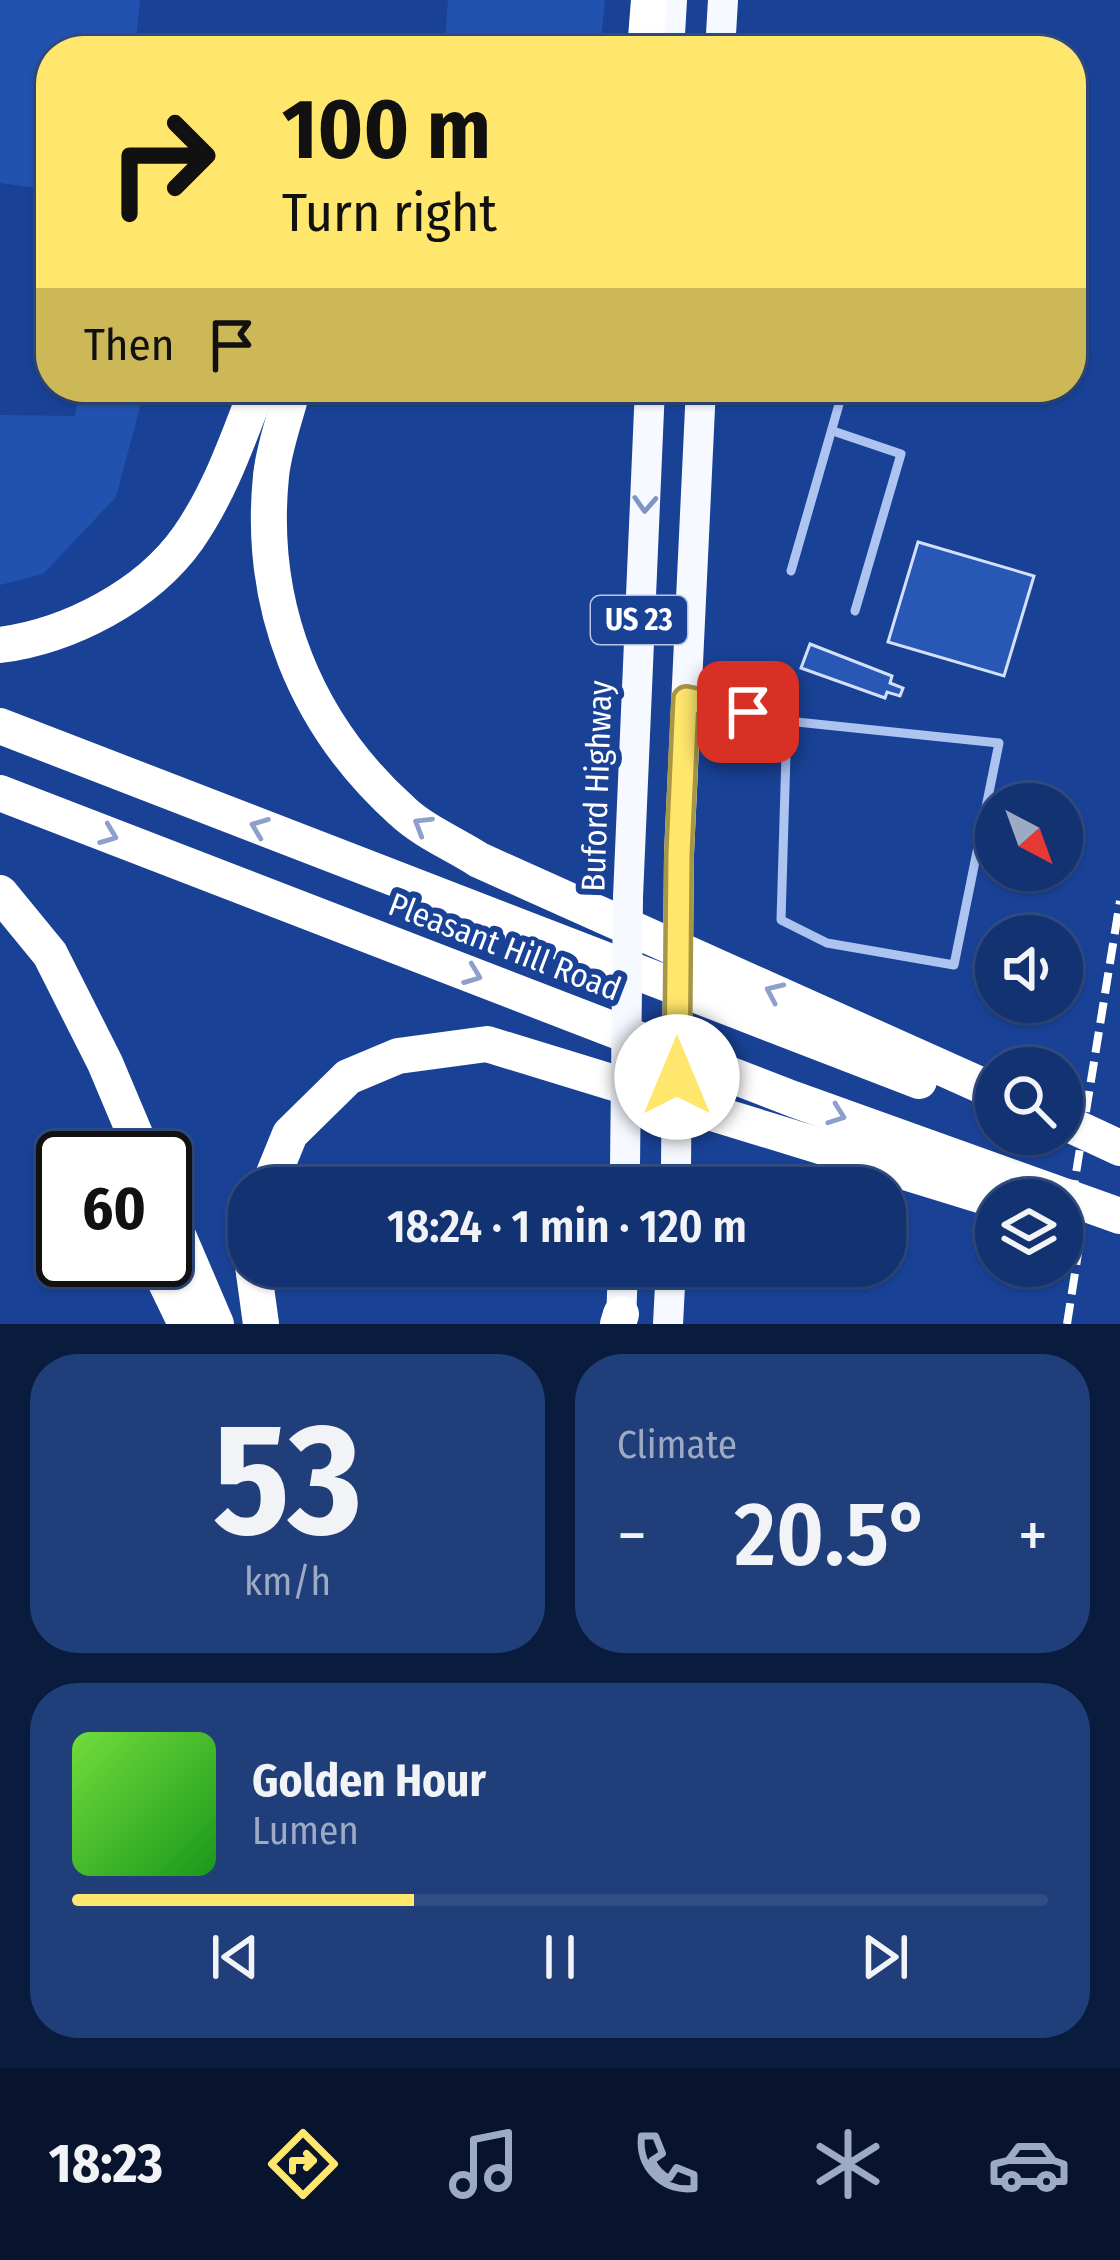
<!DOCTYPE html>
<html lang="en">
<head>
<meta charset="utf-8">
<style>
  :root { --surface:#133271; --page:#203e79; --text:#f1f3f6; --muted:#9daac3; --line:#324d84; --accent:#ffe66c }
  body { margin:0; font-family:"Fira Sans Condensed",sans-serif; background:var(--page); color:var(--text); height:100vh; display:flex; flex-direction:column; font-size:45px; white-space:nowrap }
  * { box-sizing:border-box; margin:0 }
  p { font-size:39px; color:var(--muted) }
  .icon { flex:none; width:66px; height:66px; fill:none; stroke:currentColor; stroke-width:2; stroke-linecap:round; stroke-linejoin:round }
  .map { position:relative; height:1324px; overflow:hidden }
  .details { display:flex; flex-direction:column; gap:30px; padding:30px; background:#0a1c3e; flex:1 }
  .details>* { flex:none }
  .guide { position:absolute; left:36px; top:36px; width:1050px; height:366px; border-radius:48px; box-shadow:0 3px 9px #0004,0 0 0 3px var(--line); background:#ffe66c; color:#111; overflow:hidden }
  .needle { width:78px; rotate:139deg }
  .buttons { position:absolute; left:975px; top:783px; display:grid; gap:24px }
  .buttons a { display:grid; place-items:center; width:108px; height:108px; border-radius:50%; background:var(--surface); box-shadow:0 3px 9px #0004,0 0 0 3px var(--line); font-size:60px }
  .speed { position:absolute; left:36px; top:1131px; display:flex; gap:24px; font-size:60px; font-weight:700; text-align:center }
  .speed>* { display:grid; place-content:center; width:156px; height:156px; border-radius:50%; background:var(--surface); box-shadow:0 3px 9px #0004,0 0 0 3px var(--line); line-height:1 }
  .speed .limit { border:6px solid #111; border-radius:18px; background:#fff; color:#111 }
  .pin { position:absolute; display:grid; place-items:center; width:102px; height:102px; color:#fff; margin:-51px; border-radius:24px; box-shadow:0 6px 18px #0006 }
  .me { position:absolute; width:132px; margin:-66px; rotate:0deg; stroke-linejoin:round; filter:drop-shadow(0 0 9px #0008) }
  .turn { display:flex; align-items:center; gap:42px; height:252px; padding:0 48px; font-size:54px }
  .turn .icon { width:156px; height:156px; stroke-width:2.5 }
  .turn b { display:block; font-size:84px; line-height:102px }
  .then { display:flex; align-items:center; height:114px; padding:0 48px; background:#0003; gap:24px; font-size:45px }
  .big { font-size:90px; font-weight:600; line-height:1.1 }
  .details .widget { flex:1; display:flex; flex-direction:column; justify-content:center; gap:18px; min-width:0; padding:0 42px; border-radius:48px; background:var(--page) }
  .details .dial { align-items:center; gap:0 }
  .dial b { font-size:156px; line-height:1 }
  .song { display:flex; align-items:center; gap:36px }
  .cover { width:144px; height:144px; border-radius:18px; background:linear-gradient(135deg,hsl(100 70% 55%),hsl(120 70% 35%)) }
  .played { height:12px; border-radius:6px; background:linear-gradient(90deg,var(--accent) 35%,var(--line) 35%) }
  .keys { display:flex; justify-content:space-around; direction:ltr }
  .heat { display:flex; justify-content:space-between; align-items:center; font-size:66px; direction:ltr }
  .details .tiles { flex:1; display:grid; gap:30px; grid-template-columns:1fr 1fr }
  .widget:last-child { grid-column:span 2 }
  .trip { position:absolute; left:228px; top:1167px; width:678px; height:120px; border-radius:48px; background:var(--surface); box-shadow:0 3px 9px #0004,0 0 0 3px var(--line); font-weight:600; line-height:120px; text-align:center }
  .tab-bar { display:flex; height:192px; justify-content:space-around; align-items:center; background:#08142d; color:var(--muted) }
  .tab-bar .icon { width:84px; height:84px }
  .tab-bar .selected { color:var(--accent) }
  .tab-bar b { font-size:54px; color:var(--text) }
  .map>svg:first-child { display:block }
  .green { fill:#2252b0 }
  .building { fill:#2857b5; stroke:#d4e1fb; stroke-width:3 }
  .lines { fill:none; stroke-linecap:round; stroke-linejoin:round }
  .lane { stroke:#adc4f1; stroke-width:9 }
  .primary { stroke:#f6f9ff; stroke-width:30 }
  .highway { stroke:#fff; stroke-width:36 }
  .rail { stroke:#fff; stroke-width:8; stroke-dasharray:21 9; stroke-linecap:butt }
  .primary-bridge { stroke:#f6f9ff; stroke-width:30 }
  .oneway { stroke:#7c94c6 }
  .oneway2 { stroke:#8ca0cb }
  .route-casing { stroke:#a69646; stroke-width:30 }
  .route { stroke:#ffe66c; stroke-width:21 }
  .labels { text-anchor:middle; stroke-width:12; stroke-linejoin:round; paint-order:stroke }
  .shield { fill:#194297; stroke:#bac6e0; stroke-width:3 }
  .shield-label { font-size:30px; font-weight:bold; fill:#fff }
  .street-label { font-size:33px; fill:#fff; stroke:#194297 }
</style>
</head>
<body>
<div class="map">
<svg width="1120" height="1324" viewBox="0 0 1120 1324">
  <rect width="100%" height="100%" fill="#194297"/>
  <g class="green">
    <polygon points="0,0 140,0 135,51 51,51 51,190 0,183"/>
    <polygon points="448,0 605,0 600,51 444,51"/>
    <polygon points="80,387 140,387 144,392 116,497 43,574 0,585 0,415 75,416"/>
  </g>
  <g class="building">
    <polygon points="918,542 1034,576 1004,676 888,642"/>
    <polygon points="810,644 892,676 890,683 903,688 900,696 887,692 885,698 801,668"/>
  </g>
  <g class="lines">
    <g class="lane">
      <polyline points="1071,266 1082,268 1071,328"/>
      <polyline points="833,431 901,454 855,611"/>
      <polyline points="791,571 844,387"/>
      <polyline points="690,700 787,721 781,920 827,943 954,965 999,743 787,721"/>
    </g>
    <g class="primary">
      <polyline points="669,51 672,0"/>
      <polyline points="720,51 723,0"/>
      <polyline points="679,854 701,387"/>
      <polyline points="628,897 650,387"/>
      <polyline points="621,1324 623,1266"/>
      <polyline points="668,1324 671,1266"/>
    </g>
    <g class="highway">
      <polyline points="645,51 649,0"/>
      <path d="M293 387C286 416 274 446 271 476 258 606 305 724 402 811 423 831 454 844 479 860L996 1092"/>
      <path d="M0 645C69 636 147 596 188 538 220 492 238 439 258 387"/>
      <polyline points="0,726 919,1081"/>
      <polyline points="0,793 793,1099 1120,1216"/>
      <polyline points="0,893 50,954 105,1063 145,1158"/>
      <polyline points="1062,1121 1120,1148"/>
      <polyline points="268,1188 290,1134 348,1077 398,1056 487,1044 996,1200"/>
      <polyline points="165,1205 216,1324"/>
      <polyline points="155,1260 186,1324"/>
      <polyline points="253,1266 261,1324"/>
      <polyline points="618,1324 621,1314"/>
    </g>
    <g class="rail">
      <polyline points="1062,1260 1120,901"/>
      <polyline points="1067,1324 1080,1241"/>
    </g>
    <g class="primary-bridge">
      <polyline points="625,1166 628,897"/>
      <polyline points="676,1166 679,854"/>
    </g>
  </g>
  <defs><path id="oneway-chevron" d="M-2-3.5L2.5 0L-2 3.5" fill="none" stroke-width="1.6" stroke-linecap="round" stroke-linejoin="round" transform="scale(3)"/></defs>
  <use class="oneway" href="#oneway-chevron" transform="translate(645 504) rotate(93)"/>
  <g class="oneway2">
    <use href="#oneway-chevron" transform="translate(422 825) rotate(-149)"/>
    <use href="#oneway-chevron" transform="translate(259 827) rotate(-159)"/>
    <use href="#oneway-chevron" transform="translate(109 835) rotate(21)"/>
    <use href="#oneway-chevron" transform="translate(473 975) rotate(21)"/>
    <use href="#oneway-chevron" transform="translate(774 992) rotate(-156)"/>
    <use href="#oneway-chevron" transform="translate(837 1115) rotate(20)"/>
  </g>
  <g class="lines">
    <g class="route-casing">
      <polyline id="route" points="677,1077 679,854 686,699 748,712"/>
    </g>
    <use href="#route" class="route"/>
  </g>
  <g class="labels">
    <rect class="shield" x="591" y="596" width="96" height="48" rx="9"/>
    <g class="shield-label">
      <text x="639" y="630">US 23</text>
    </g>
    <g class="street-label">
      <text transform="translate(596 786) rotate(-88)" y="12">Buford Highway</text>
      <text transform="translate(505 946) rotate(21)" y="12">Pleasant Hill Road</text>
    </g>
  </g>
</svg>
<div class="buttons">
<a><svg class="needle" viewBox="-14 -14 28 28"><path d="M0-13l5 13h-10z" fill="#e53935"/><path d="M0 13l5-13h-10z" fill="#9daac3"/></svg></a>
<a><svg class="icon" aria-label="sound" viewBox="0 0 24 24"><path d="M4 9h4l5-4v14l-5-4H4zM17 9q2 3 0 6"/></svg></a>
<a><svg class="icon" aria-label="search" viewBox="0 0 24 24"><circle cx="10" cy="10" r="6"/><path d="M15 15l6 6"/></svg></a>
<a><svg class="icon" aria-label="layers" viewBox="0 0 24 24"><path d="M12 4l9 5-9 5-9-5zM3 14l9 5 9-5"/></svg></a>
</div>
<div class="speed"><div class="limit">60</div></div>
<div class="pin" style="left:748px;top:712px;background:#d93025"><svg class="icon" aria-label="arrive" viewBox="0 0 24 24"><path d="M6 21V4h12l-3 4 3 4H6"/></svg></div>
<svg class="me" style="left:677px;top:1077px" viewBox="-20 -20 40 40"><circle r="19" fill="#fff"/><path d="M0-13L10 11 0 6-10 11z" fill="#ffe66c"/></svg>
<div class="trip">18:24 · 1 min · 120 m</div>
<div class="guide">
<div class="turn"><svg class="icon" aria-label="right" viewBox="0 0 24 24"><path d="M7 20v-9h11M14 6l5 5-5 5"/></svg><div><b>100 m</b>Turn right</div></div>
<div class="then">Then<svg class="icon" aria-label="arrive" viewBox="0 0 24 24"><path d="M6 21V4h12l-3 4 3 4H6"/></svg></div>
</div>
</div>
<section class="details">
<div class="tiles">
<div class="widget dial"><b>53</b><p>km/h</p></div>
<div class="widget"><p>Climate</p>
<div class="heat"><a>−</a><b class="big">20.5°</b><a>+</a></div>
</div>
<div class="widget">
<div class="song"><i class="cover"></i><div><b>Golden Hour</b><p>Lumen</p></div></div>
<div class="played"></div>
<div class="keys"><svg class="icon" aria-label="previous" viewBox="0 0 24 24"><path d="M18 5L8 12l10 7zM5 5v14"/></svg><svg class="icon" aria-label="pause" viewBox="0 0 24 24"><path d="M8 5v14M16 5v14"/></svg><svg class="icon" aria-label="next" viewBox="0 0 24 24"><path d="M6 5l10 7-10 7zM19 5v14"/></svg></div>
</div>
</div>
</section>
<nav class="tab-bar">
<b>18:23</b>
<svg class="icon selected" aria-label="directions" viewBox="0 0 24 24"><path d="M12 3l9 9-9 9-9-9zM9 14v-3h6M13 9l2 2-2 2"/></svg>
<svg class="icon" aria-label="music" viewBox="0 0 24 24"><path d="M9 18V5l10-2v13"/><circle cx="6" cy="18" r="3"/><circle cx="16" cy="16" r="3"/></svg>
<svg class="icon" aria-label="phone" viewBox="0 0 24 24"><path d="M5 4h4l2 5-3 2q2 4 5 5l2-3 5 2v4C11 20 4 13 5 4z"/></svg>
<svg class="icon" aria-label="climate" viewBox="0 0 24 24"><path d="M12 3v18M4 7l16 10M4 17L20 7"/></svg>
<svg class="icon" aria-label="car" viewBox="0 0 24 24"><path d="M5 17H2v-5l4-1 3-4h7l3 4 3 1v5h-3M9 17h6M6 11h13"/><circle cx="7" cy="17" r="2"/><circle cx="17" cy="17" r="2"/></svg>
</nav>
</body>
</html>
